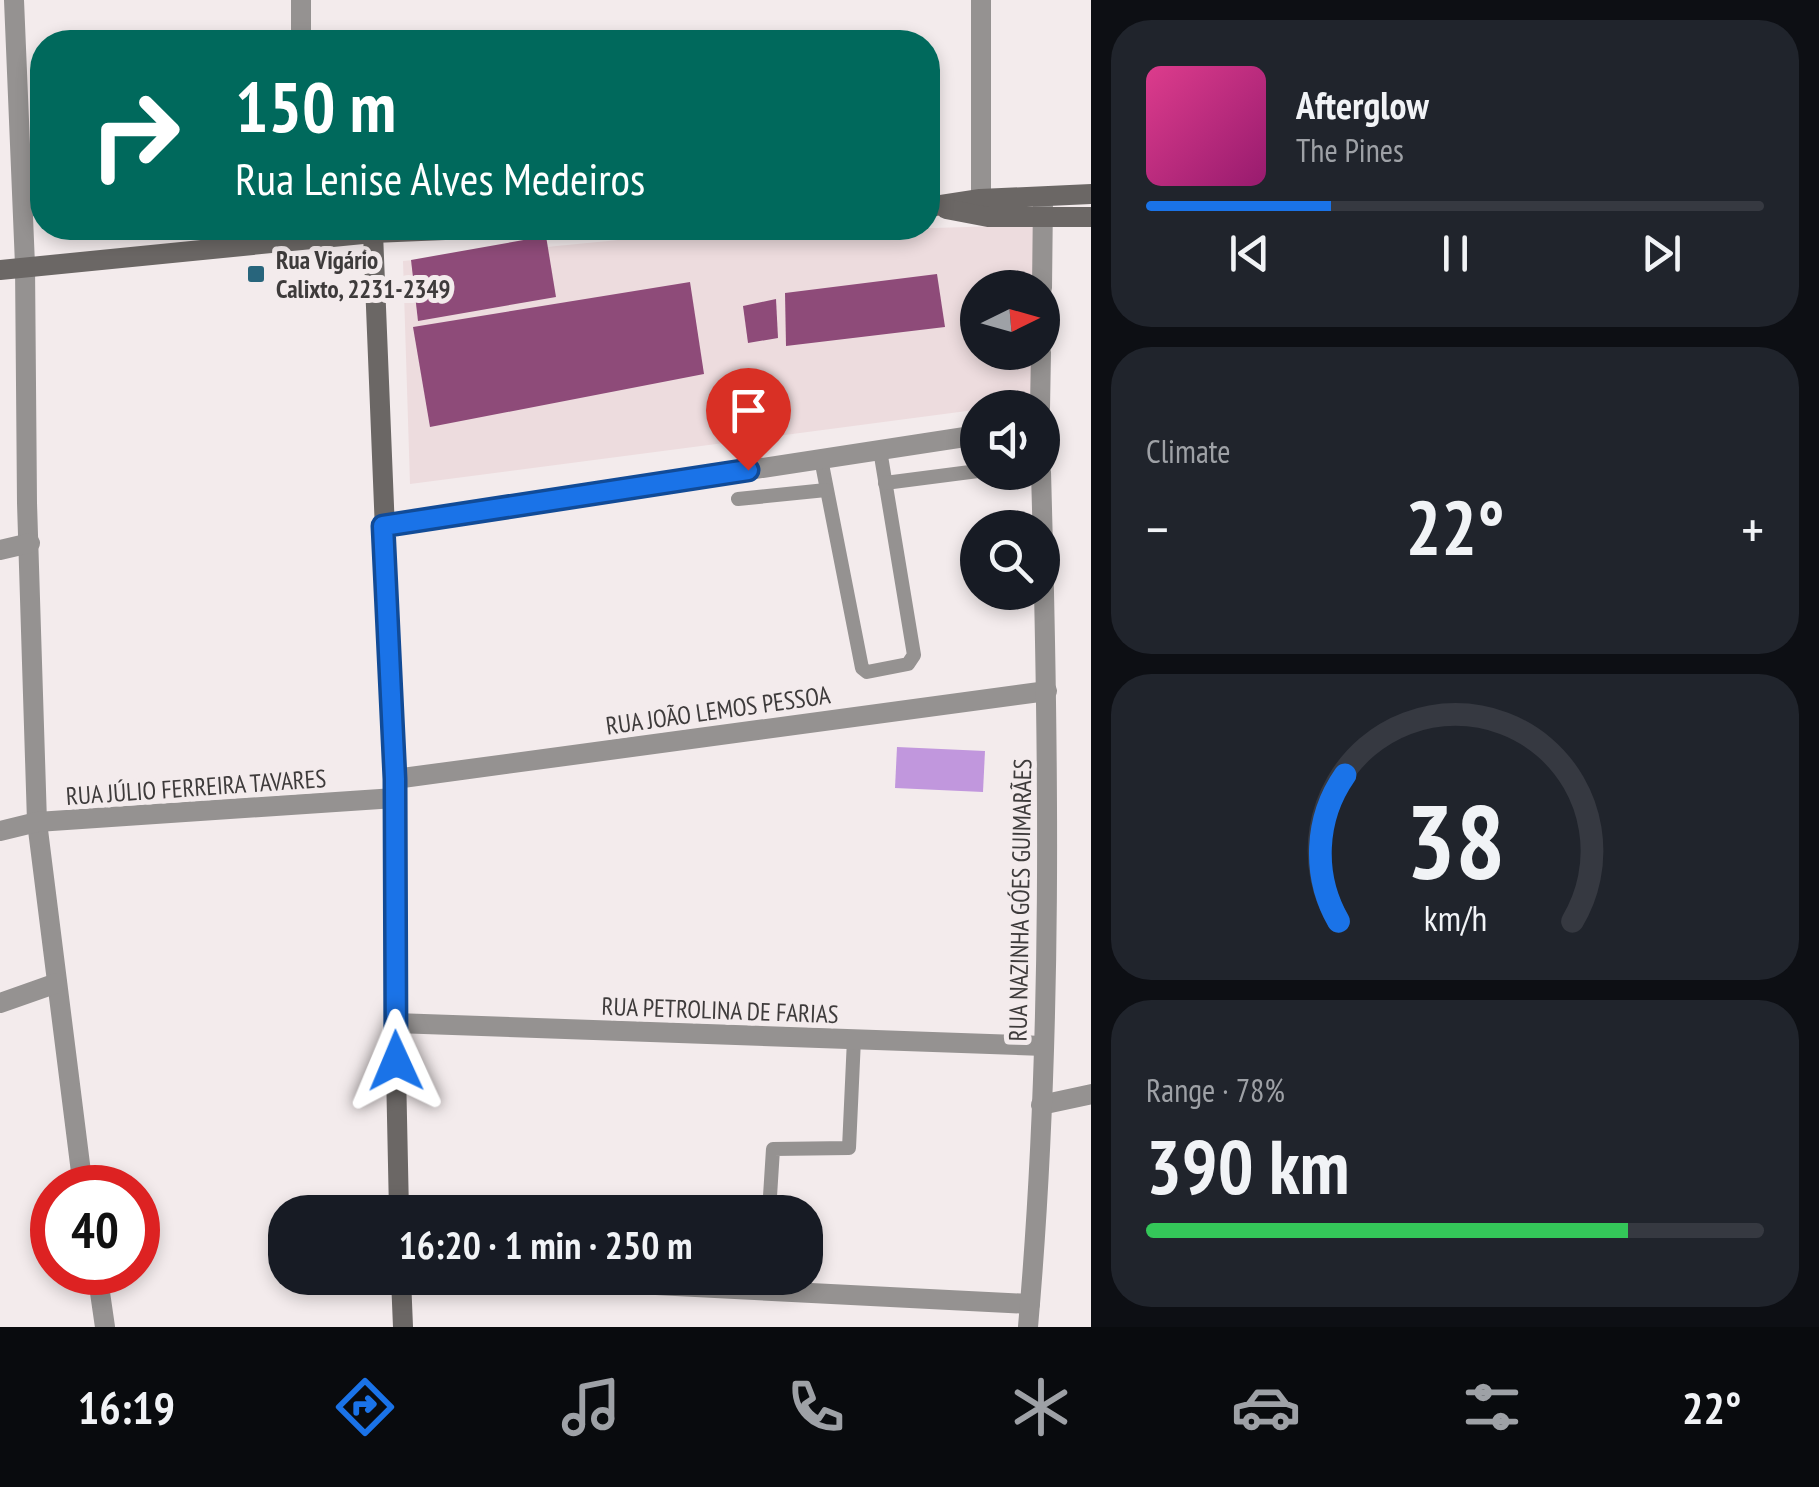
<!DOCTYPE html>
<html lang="en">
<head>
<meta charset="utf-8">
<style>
  :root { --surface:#171b24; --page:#20242c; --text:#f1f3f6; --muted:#9ea1a6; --line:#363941; --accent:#1a73e8 }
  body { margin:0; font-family:"PT Sans Narrow",sans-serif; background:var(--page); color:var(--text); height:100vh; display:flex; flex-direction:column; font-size:38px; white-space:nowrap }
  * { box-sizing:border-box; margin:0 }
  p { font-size:32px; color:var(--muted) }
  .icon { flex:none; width:55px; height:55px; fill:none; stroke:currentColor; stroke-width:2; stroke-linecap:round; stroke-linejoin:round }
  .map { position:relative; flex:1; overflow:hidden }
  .panel { display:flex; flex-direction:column; gap:20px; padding:20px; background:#0d0f14; width:728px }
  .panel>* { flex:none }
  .banner { position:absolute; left:30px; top:30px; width:910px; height:210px; border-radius:40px; box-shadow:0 5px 15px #0003; background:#00695c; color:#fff; overflow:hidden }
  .needle { width:65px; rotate:85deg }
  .fabs { position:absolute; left:960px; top:270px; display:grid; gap:20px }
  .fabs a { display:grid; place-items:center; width:100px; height:100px; border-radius:50%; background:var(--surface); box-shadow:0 5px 15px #0003; font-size:50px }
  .speed { position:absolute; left:30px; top:1165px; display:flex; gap:20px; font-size:50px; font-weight:700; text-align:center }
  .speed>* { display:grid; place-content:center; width:130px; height:130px; border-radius:50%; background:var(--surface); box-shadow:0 5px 15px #0003; line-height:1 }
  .speed .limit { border:15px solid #d22; background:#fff; color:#111 }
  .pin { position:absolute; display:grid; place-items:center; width:85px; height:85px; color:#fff; margin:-102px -42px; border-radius:50% 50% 50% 0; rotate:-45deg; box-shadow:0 0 10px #0007 }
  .pin .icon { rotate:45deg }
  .me { position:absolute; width:110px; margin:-55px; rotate:359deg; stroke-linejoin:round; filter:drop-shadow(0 0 8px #0008) }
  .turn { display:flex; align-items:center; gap:35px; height:210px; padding:0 40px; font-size:45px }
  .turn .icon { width:130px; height:130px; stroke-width:2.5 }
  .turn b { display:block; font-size:70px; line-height:85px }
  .big { font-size:75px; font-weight:600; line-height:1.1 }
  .panel .widget { flex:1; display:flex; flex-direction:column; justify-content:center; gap:15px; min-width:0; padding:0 35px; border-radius:40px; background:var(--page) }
  .panel .dial { align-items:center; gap:0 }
  .dial svg { height:260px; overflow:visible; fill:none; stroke:var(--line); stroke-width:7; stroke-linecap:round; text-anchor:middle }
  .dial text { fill:var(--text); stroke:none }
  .song { display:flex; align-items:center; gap:30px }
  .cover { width:120px; height:120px; border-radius:15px; background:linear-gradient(135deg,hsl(330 70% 55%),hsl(320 70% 35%)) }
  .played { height:10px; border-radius:5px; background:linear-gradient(90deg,var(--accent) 30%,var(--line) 30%) }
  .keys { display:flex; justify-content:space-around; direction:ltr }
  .heat { display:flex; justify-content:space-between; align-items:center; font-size:55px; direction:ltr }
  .charge { height:15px; border-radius:8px; background:linear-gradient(90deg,#34c759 78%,var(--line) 0) }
  .trip { position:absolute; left:268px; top:1195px; width:555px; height:100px; border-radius:40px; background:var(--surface); box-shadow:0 5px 15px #0003; font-weight:600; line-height:100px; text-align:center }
  .tabs { display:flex; height:160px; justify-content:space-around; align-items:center; background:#090b0e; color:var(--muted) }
  .tabs .icon { width:70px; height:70px }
  .tabs .active { color:var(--accent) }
  .tabs b { font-size:45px; color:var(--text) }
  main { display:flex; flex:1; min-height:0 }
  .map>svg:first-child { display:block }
  .built { fill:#eddcde }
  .water { fill:#c197dd }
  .building { fill:#8e4b79 }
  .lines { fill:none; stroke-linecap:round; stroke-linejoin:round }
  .lane { stroke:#959291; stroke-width:14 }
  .street { stroke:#959291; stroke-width:20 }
  .secondary { stroke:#6b6765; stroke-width:20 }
  .route-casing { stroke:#114b97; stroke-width:25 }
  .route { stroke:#1a73e8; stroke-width:18 }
  .poi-dot { fill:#28657c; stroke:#f3ebec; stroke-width:4 }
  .labels { text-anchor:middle; stroke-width:10; stroke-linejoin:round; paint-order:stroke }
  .poi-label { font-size:25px; font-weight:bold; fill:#3e3b3b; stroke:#f3ebec; text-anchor:start }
  .street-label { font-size:25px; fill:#3e3b3b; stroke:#f3ebec }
</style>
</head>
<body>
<main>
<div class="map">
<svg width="1092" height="1327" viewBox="0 0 1092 1327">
  <rect width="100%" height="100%" fill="#f3ebec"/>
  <polygon class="built" points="1037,225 1037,287 978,288 978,352 1036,353 1036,402 410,484 403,261 659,236"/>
  <polygon class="water" points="897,747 985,751 983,792 895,788"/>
  <g class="building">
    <polygon points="546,236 556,297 418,321 411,260"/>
    <polygon points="937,274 945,327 786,346 785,293"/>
    <polygon points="690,282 704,374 430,427 413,327"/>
    <polygon points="776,299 778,338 748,343 743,306"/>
  </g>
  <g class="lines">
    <g class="lane">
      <polyline points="821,459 862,668 867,672 908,664 914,655 880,450"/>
      <polyline points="885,483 978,471"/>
      <polyline points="738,499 826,490"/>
      <polyline points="769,1212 773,1149 849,1148 854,1039"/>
    </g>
    <g class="street">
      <polyline points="14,0 25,265 27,503 37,822 83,1188"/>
      <polyline points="301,0 301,42"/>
      <polyline points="981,214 981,0"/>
      <polyline points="1042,288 1043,200"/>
      <polyline points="1040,408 1041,352"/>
      <polyline points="383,526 978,435"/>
      <polyline points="0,550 30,543"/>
      <polyline points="395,779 1047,691"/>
      <polyline points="0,831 37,822 395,798"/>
      <polyline points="0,1003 57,983"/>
      <polyline points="395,1023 1044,1046"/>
      <polyline points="1041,1105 1092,1094"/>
      <polyline points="97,1272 105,1327"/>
      <polyline points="518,1278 1030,1304"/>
      <path d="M1028 1327C1053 1043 1049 757 1041 472"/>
    </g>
    <g class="secondary">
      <polyline points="928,207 980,199 1092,194"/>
      <polyline points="946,209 988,217 1092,217"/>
      <polyline points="373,233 395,779 395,1023 399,1212"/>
      <polyline points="0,270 373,233 493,228"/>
      <polyline points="401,1278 403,1327"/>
    </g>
  </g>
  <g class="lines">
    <g class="route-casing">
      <polyline id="route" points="396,1061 395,779 383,526 748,470"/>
    </g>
    <use href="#route" class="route"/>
  </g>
  <rect class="poi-dot" x="246" y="264" width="20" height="20" rx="5"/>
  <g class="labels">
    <g class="poi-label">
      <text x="276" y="269">Rua Vigário<tspan x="276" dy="29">Calixto, 2231-2349</tspan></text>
    </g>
    <g class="street-label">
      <text transform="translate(718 710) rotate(-8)" y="9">RUA JOÃO LEMOS PESSOA</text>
      <text transform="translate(196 787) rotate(-4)" y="9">RUA JÚLIO FERREIRA TAVARES</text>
      <text transform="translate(1020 900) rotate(-89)" y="9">RUA NAZINHA GÓES GUIMARÃES</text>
      <text transform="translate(720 1010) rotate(2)" y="9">RUA PETROLINA DE FARIAS</text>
    </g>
  </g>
</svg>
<div class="fabs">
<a><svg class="needle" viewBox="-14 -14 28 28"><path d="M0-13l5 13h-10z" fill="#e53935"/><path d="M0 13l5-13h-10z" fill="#9ea1a6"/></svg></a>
<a><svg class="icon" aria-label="sound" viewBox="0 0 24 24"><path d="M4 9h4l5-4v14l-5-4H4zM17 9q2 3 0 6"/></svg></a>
<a><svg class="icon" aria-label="search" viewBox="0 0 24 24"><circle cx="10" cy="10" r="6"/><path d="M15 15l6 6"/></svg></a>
</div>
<div class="speed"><div class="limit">40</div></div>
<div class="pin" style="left:748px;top:470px;background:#d93025"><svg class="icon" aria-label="arrive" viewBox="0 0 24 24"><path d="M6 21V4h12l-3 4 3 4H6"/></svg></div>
<svg class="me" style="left:396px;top:1061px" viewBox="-20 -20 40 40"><path d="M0-17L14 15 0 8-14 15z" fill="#1a73e8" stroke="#fff" stroke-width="4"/></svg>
<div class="trip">16:20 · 1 min · 250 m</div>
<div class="banner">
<div class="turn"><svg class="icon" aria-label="right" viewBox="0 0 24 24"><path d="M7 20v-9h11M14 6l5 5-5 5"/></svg><div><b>150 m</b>Rua Lenise Alves Medeiros</div></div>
</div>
</div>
<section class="panel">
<div class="widget">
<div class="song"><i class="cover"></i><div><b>Afterglow</b><p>The Pines</p></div></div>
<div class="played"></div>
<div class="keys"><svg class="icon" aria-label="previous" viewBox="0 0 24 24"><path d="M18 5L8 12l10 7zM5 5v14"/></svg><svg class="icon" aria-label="pause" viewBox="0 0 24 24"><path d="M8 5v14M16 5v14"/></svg><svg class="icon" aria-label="next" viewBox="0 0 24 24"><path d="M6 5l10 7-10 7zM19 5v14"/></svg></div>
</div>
<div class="widget"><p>Climate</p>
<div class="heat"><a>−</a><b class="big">22°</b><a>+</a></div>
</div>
<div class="widget dial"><svg viewBox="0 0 100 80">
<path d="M14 69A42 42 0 1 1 86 69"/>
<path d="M14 69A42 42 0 0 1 16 24" stroke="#1a73e8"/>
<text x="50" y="56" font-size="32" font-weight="700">38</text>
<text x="50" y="72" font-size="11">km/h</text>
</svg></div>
<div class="widget"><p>Range · 78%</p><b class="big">390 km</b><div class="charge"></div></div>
</section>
</main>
<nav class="tabs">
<b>16:19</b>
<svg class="icon active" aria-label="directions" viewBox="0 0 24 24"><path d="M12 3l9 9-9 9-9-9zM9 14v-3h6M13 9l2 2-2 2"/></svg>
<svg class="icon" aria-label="music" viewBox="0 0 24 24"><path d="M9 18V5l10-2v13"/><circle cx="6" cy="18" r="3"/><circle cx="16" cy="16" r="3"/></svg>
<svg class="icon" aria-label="phone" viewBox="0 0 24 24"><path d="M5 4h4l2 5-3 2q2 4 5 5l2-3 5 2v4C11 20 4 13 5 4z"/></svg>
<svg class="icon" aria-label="climate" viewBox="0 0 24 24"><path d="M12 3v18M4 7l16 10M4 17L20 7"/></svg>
<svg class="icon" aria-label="car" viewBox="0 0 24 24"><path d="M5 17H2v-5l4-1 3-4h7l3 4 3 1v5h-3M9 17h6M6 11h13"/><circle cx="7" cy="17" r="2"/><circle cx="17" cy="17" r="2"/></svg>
<svg class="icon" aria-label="filters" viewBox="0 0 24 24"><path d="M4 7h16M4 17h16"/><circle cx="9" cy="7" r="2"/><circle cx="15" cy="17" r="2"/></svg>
<b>22°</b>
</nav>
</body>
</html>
